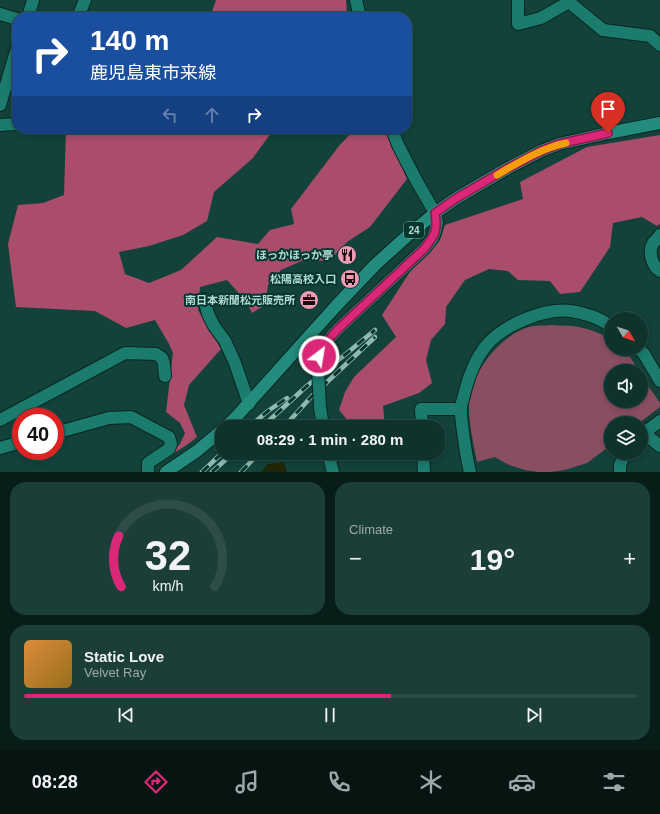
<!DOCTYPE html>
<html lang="en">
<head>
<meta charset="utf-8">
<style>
  :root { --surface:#0e322c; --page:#1c3e38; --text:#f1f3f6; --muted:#9baaa9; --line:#2e4d48; --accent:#db2777 }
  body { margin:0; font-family:Helvetica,"Noto Sans JP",sans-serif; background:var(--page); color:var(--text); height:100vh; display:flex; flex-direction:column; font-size:15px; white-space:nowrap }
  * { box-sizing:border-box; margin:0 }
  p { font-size:13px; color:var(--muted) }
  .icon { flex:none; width:22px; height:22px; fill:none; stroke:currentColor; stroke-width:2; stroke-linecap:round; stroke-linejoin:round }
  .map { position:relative; height:472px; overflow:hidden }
  .details { display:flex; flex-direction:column; gap:10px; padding:10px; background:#081c18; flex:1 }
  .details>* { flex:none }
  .banner { position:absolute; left:12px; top:12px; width:400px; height:122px; border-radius:16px; box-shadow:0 2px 6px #0003,0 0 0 1px var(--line); background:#1a4fa0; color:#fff; overflow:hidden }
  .needle { width:26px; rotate:129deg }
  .tools { position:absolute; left:604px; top:312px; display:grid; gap:8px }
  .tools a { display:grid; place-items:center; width:44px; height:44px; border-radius:50%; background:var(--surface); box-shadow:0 2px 6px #0003,0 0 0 1px var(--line); font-size:20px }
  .speed { position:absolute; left:12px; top:408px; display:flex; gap:8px; font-size:20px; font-weight:700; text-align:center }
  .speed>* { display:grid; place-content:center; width:52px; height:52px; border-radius:50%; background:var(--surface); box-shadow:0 2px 6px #0003,0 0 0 1px var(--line); line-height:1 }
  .speed .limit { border:6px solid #d22; background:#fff; color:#111 }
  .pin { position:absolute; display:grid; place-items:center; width:34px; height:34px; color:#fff; margin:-41px -17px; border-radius:50% 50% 50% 0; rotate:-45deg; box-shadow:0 0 4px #0007 }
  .pin .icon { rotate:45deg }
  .me { position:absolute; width:44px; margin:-22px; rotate:31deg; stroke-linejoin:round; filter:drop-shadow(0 0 3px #0008) }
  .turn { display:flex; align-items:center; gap:14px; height:84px; padding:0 12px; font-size:18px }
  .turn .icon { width:52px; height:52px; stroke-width:2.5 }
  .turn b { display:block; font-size:28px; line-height:34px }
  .lanes { display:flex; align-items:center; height:38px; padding:0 12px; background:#0003; justify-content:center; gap:20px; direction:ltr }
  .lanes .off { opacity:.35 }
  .big { font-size:30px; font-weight:800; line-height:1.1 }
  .details .widget { flex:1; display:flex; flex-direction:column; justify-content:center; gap:6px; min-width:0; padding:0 14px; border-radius:16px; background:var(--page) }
  .details .dial { align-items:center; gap:0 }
  .dial svg { height:104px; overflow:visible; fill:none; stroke:var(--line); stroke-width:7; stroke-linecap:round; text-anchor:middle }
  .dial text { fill:var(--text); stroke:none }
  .song { display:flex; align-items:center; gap:12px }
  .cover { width:48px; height:48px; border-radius:6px; background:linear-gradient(135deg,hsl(30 70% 55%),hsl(40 70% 35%)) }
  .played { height:4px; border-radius:2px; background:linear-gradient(90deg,var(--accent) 60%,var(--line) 60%) }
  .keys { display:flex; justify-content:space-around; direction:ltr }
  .heat { display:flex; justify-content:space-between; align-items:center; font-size:22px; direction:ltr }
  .details .tiles { flex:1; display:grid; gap:10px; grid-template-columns:1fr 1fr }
  .widget:last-child { grid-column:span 2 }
  .trip { position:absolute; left:215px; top:420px; width:230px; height:40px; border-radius:16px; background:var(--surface); box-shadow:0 2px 6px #0003,0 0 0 1px var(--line); font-weight:800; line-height:40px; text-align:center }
  .dock { display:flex; height:64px; justify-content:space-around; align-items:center; background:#061412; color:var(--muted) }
  .dock .icon { width:28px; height:28px }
  .dock .on { color:var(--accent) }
  .dock b { font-size:18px; color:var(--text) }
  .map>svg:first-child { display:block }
  .green { fill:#8a4e61 }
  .forest { fill:#aa4d6c }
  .water { fill:#202708 }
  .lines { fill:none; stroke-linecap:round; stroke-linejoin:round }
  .minor-casing { stroke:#092621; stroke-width:14 }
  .major-casing { stroke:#092621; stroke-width:14 }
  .minor { stroke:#1b7b6d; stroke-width:12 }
  .major { stroke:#238c7d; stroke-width:12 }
  .rail-casing { stroke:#8fb9b1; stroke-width:4.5 }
  .rail { stroke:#043730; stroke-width:3; stroke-dasharray:9; stroke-linecap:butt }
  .minor-bridge-casing { stroke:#092621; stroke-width:14; stroke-linecap:butt }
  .minor-bridge { stroke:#1b7b6d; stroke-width:12 }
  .route-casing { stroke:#8e194d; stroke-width:10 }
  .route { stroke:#db2777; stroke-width:7 }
  .slow { stroke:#f59e0b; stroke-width:7 }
  .labels { text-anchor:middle; stroke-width:4; stroke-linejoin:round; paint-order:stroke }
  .shield { fill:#043730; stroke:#7faaa3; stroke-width:1 }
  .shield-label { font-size:10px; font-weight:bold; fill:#b4dcd4 }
  .poi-label { font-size:11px; font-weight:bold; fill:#b4dcd4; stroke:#043730; text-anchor:end }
</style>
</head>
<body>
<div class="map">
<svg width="660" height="472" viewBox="0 0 660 472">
  <rect width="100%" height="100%" fill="#12423a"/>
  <path class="green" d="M551 325C560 326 570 325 579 327 590 329 602 334 611 340V349H622L630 357 639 371H611V401H641V375L660 403V407L639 423H611V445L587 463 565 470 551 472H538L525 470 509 465 495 457 477 462C473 441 468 421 469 400 472 371 501 335 529 327 536 325 544 326 551 325Z"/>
  <g class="forest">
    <polygon points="216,0 346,0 347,17 210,17"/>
    <polygon points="66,129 274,129 253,158 214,192 207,221 183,235 149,246 119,252 125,274 149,283 181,270 217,237 258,244 270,230 294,224 291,209 339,146 355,129 386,129 407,179 370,227 347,242 329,261 304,260 281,270 268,285 265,305 252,313 246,301 227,280 200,287 198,310 221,349 189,385 184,405 197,437 188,444 162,461 165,455 173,451 180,444 185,433 180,423 166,412 173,353 169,344 155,320 126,328 95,311 16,307 8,244 18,205 43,203 64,195"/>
    <polygon points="660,135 660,224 657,226 642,217 613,223 610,247 580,292 560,294 550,281 518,280 508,271 489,269 465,280 446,307 445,324 431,340 426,360 432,383 419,393 383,406 385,427 351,427 350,423 339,410 345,392 354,377 396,337 382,315 417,261 440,240 445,225 523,199 520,182 587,147"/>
  </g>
  <polygon class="water" points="284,462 287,472 261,472 268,464"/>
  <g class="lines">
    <g class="minor-casing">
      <g id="minor">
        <polyline points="356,0 360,17"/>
        <polyline points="518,0 518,24 541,18 569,2 603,30 650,36 660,45"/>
        <polyline points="0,14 17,19"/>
        <polyline points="28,17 33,0"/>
        <polyline points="78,17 85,0"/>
        <polyline points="0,105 17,48"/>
        <polyline points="0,125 17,124"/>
        <path d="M660 235C658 238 655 241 653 243 648 252 652 266 660 271"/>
        <polyline points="204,299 208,314 214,326 225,341 235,363 249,404"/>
        <polyline points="639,349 644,354 660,381"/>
        <polyline points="319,356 323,346 337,330 424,249 432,239 435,232 437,222 435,213 416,180 398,145 392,129"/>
        <polyline points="320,407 323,427"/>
        <polyline points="0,420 125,353 156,354 162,358 164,364 165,376"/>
        <polyline points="422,427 421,409 461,409"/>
        <polyline points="55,433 109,418 131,417 169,437 171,444 169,449 148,463 148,472"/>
        <polyline points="644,433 660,446"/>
        <polyline points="641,435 660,421"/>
        <polyline points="0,448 21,442"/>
        <polyline points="328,453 333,472"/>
        <polyline points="423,453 424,472"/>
        <path d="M470 472C466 456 464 440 462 424 462 419 460 414 461 409 461 403 464 397 465 391 469 376 475 360 485 347 502 325 544 308 571 311 586 313 599 318 611 326"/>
        <polyline points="620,472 620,465 625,453"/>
      </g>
    </g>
    <g class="major-casing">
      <g id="major">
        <polyline points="226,427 237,416 336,306 376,264 406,237 435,213 455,199 508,168 541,151 559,144 608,133 660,123"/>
        <polyline points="166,472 197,451 222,430"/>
      </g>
    </g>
    <use href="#minor" class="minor"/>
    <use href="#major" class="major"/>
    <g class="rail-casing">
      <g id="rail">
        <polyline points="249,427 268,411 287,398"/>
        <polyline points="262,427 308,385 375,330"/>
        <polyline points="284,427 311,397 375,337"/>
        <polyline points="202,472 222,453"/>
        <polyline points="212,472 233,453"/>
        <polyline points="241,472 259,453"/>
      </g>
    </g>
    <use href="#rail" class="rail"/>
    <g class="minor-bridge-casing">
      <polyline id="minor-bridge" points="319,356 318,370 320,407"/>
    </g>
    <use href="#minor-bridge" class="minor-bridge"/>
  </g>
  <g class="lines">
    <g class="route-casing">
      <path id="route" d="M319 356 323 346 337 330 424 249C435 235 438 231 435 213L455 199 508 168 541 151 559 144 608 133"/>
    </g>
    <use href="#route" class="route"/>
    <path class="slow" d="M497 175C519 162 542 148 566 143"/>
  </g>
  <defs>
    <g id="restaurant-disc" transform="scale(1)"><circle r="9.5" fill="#f19ab3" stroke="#043730"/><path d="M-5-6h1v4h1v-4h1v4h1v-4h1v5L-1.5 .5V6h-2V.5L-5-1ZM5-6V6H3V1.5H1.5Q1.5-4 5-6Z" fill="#111"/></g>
    <g id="bus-disc" transform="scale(1)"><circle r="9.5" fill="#f19ab3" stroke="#043730"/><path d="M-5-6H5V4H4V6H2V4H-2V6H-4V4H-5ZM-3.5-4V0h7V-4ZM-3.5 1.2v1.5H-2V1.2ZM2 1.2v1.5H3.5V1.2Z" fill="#111"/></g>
    <g id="office-disc" transform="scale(1)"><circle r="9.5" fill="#f19ab3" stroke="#043730"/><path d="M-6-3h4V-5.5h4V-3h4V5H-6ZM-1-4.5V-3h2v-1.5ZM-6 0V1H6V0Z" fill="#111"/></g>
  </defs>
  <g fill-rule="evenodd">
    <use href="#restaurant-disc" x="347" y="255"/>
    <use href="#bus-disc" x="350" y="279"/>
    <use href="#office-disc" x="309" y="300"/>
  </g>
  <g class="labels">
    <rect class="shield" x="404" y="222" width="20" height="16" rx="3"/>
    <g class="shield-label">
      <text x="414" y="234">24</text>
    </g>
    <g class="poi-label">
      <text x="333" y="259">ほっかほっか亭</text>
      <text x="336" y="283">松陽高校入口</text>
      <text x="295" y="304">南日本新聞松元販売所</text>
    </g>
  </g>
</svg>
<div class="tools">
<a><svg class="needle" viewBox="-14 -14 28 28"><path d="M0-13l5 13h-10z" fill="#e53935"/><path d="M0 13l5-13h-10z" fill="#9baaa9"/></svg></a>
<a><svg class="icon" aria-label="sound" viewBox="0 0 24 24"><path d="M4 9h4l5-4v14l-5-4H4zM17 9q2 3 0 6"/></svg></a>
<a><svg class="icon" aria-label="layers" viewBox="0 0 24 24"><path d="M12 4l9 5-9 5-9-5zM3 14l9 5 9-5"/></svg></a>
</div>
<div class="speed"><div class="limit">40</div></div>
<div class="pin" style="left:608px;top:133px;background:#d93025"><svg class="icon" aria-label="arrive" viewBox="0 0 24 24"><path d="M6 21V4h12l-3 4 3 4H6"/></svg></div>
<svg class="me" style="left:319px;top:356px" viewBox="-20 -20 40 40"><circle r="17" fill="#db2777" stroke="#fff" stroke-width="3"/><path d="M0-11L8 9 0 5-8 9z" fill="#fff"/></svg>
<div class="trip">08:29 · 1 min · 280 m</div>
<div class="banner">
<div class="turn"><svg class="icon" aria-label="right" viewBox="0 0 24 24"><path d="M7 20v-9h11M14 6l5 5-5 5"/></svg><div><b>140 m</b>鹿児島東市来線</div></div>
<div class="lanes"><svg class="icon off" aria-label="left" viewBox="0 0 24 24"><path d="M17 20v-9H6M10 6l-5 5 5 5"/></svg><svg class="icon off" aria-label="ahead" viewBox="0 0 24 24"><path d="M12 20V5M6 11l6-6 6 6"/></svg><svg class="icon" aria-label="right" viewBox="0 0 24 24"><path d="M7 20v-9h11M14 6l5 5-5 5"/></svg></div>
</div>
</div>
<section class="details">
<div class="tiles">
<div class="widget dial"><svg viewBox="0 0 100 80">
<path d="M14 69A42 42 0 1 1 86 69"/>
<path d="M14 69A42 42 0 0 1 12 30" stroke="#db2777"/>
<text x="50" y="56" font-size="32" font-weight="700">32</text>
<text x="50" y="72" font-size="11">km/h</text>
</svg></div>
<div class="widget"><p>Climate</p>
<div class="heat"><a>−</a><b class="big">19°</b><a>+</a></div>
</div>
<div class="widget">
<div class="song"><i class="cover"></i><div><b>Static Love</b><p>Velvet Ray</p></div></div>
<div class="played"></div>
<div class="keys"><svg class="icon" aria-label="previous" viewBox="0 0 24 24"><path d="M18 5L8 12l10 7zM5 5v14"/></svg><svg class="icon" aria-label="pause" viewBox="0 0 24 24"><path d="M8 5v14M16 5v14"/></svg><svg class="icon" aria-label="next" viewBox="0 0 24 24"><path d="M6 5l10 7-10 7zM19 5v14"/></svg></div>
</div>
</div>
</section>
<nav class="dock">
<b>08:28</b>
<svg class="icon on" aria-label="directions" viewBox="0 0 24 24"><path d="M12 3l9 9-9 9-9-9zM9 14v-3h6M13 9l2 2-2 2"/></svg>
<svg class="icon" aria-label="music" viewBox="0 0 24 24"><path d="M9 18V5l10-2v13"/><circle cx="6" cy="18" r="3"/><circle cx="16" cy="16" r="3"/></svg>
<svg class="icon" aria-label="phone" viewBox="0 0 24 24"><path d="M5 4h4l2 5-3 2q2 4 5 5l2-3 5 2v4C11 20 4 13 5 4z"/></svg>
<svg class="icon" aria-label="climate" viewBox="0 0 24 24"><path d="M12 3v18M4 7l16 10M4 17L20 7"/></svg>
<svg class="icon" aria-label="car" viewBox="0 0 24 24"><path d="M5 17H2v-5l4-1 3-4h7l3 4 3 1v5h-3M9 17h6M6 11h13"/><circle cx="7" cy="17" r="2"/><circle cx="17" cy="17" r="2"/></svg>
<svg class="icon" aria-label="filters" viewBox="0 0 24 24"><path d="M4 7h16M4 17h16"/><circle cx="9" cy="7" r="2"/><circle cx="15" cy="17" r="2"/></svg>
</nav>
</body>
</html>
